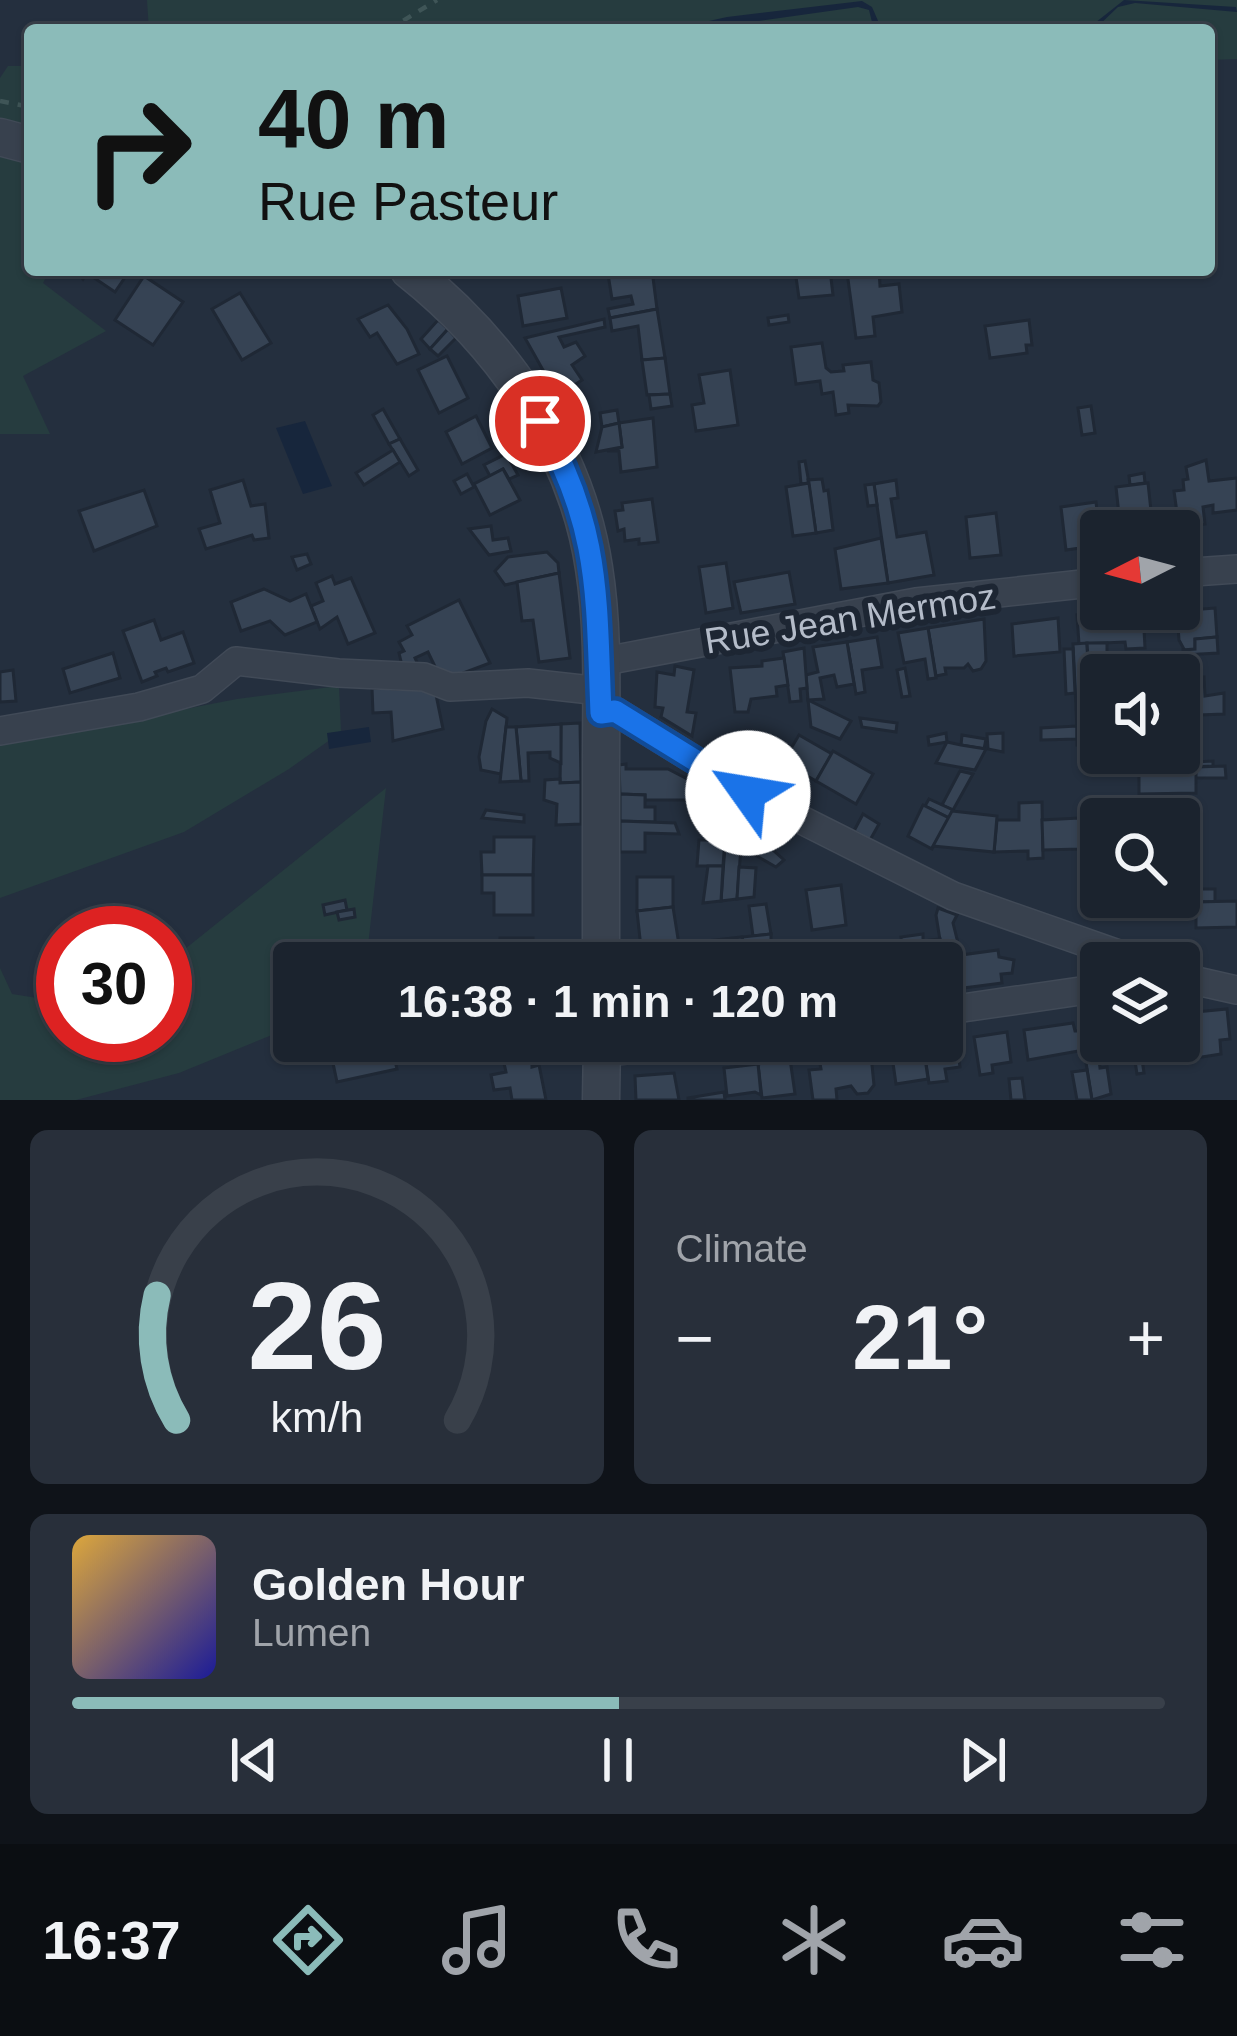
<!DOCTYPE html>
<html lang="en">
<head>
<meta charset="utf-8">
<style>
  :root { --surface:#1b232e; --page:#282f3a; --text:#f1f3f6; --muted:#a0a4aa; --line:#39404a; --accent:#8bbbb9 }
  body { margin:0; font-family:Helvetica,sans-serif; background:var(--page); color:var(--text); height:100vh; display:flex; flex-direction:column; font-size:45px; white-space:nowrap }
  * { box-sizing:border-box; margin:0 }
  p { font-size:39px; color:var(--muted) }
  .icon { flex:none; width:66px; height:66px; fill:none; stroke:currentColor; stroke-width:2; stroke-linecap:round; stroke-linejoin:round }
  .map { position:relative; height:1100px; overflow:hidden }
  .side { display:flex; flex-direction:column; gap:30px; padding:30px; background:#0f1319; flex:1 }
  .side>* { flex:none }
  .top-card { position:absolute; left:24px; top:24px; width:1191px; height:252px; border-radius:12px; box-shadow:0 3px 9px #0004,0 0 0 3px var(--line); background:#8bbbb9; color:#111; overflow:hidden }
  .needle { width:78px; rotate:264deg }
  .tools { position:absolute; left:1080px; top:510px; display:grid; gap:24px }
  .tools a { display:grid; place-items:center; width:120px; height:120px; border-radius:12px; background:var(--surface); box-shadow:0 3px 9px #0004,0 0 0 3px var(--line); font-size:60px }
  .speed { position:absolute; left:36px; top:906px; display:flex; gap:24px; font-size:60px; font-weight:700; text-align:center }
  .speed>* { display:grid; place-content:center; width:156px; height:156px; border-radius:50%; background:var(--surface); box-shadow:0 3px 9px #0004,0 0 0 3px var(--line); line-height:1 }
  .speed .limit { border:18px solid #d22; background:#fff; color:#111 }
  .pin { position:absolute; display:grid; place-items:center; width:102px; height:102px; color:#fff; margin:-51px; border:6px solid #fff; border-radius:50%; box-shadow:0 3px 12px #0007 }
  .me { position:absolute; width:132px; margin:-66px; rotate:302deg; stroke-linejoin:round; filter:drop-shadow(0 0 9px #0008) }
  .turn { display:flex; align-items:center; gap:42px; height:252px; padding:0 36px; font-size:54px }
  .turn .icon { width:156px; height:156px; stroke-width:2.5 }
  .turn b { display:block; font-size:84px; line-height:102px }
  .big { font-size:90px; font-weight:700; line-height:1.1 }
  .side .tile { flex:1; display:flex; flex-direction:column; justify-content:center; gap:18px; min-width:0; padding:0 42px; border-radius:18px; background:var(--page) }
  .side .dial { align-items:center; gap:0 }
  .dial svg { height:312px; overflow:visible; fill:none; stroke:var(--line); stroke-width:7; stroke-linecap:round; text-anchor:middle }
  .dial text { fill:var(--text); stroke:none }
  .song { display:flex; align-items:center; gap:36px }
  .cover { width:144px; height:144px; border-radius:18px; background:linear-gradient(135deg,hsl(40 70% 55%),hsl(240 70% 35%)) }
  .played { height:12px; border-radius:6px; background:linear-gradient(90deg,var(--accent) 50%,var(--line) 50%) }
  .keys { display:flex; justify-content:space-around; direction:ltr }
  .heat { display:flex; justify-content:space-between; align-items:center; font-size:66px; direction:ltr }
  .side .tiles { flex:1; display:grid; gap:30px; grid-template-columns:1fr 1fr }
  .tile:last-child { grid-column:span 2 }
  .trip { position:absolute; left:273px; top:942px; width:690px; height:120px; border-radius:12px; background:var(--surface); box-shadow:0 3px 9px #0004,0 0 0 3px var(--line); font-weight:700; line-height:120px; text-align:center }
  .tabs { display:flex; height:192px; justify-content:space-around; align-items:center; background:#0b0e12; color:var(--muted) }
  .tabs .icon { width:84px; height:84px }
  .tabs .active { color:var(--accent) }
  .tabs b { font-size:54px; color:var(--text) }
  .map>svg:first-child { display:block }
  .green { fill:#263c3f }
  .water { fill:#17263c }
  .building { fill:#364354; stroke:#1f2835; stroke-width:3 }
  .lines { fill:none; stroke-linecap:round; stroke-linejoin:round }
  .minor-casing { stroke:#414a57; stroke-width:30 }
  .tertiary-casing { stroke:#414a57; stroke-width:39 }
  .path { stroke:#3f5557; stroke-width:4.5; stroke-dasharray:9 9; stroke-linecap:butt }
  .minor { stroke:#38414e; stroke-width:27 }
  .tertiary { stroke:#38414e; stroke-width:36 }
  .route-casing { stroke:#114b97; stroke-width:30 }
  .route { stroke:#1a73e8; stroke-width:21 }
  .labels { text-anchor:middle; stroke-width:12; stroke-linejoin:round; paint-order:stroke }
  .street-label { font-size:36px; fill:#b4bcc9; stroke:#1d2633 }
</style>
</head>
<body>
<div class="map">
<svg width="1237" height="1100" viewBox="0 0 1237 1100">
  <rect width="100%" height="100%" fill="#242f3e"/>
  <g class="green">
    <polygon points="147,0 1237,0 1237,59 1209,60 1209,30 149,30"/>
    <polygon points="8,66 30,66 30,270 50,270 43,283 106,331 23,376 50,434 0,434 0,78"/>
    <polygon points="339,686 341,732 289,769 184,832 0,898 0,745 237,699"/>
    <polygon points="386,788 366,963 294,963 294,1026 179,1073 76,1100 0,1100 0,968 12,994 63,1002 63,1035 165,1035 165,965"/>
  </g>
  <g class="water">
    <polygon points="1124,0 1236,7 1237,12 1135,3 1118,7 1094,30 1086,30"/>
    <polygon points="862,1 872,7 882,30 874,30 869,10 858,7 695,30 709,21 727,17"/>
    <polygon points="305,421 332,486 303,494 276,428"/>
    <polygon points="369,727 371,742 329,749 327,733"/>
  </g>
  <g class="building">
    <polygon points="75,270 130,270 115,292 87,273 83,279"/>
    <polygon points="621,270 652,270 657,309 610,318 608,309 633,304 631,296 612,299 608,274"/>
    <polygon points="795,270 830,270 833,295 799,298"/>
    <polygon points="879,270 880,286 899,284 902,312 873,317 875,336 856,338 847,272"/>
    <polygon points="144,276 183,302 153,345 115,320"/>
    <polygon points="561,288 567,318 523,326 518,296"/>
    <polygon points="240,293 271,343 242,360 212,309"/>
    <polygon points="388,305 407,329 419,354 397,364 377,333 370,337 358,319"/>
    <polygon points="657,309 665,358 642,360 638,326 612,331 610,318"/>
    <polygon points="788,315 789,322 769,325 768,318"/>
    <polygon points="604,319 605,327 559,337 564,347 576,342 585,356 572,365 582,380 562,393 552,377 548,379 525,338"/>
    <polygon points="438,320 448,329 430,349 421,339"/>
    <polygon points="1029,320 1032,345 1026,345 1027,353 990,358 985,326"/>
    <polygon points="448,329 456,338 438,356 430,349"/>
    <polygon points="822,343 826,368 831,372 844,371 843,365 871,362 873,380 879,383 881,402 878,406 848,405 849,413 836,415 833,392 822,394 820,381 796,384 791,347"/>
    <polygon points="447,356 468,398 439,413 418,370"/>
    <polygon points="665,358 670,394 647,395 642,360"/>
    <polygon points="730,370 738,425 696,431 692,405 704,403 699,375"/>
    <polygon points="670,394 672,406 651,409 649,395"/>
    <polygon points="1091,406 1095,433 1082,435 1078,408"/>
    <polygon points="383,409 400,439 389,444 373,415"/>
    <polygon points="617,410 619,423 602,427 600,413"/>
    <polygon points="476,416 492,448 462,464 446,432"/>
    <polygon points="653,418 657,467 621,472 619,451 607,451 622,447 619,423"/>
    <polygon points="619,423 622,447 596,452 602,427"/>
    <polygon points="400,439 418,470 409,476 389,444"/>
    <polygon points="393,450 400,462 364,485 356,473"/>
    <polygon points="506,454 518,475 509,479 503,469 490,476 484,465"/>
    <polygon points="1206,460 1209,481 1237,478 1237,510 1213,513 1213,505 1203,507 1205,524 1179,527 1174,491 1184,490 1183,480 1188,479 1186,467"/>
    <polygon points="805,461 809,483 801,484 799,462"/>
    <polygon points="503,469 520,500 490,515 474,484"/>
    <polygon points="1144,473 1145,483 1130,485 1129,476"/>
    <polygon points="467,474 474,487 461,494 454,481"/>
    <polygon points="822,479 824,491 828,490 833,530 816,533 808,480"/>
    <polygon points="243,480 251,506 265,504 269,538 254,540 252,535 206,549 199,529 220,523 210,490"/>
    <polygon points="896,480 898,498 891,499 897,537 926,532 934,575 888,583 874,484"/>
    <polygon points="809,483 816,533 793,536 786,487"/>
    <polygon points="1148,483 1152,520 1120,524 1116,487"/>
    <polygon points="874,484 877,505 868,506 865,485"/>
    <polygon points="144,490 157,526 94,551 79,511"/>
    <polygon points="652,499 658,542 639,544 639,539 625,541 624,529 618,531 615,511 623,510 622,503"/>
    <polygon points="1096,502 1101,545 1066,550 1061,507"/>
    <polygon points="996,513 1001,555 970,558 966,517"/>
    <polygon points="491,526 493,540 508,538 511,551 489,555 469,529"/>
    <polygon points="881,538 888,583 841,589 835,549"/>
    <polygon points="547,552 558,563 559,573 505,585 495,571 508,557"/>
    <polygon points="307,554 311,564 297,570 292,557"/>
    <polygon points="726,563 733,608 706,613 699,567"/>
    <polygon points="789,572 795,604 741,613 734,582"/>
    <polygon points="559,573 570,658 539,662 533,620 522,621 517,582"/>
    <polygon points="332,576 335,584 351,578 375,633 348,644 337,617 320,629 311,606 323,601 316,583"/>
    <polygon points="264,589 290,601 306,594 317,622 285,635 270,621 241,631 231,602"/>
    <polygon points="459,600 490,663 442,681 428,652 415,658 422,673 404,674 399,653 404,651 399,642 412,635 407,626"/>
    <polygon points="1215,608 1217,637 1195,639 1195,649 1185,651 1179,640 1177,611"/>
    <polygon points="1143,611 1145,648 1126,649 1125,642 1079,644 1077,615"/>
    <polygon points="1058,618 1060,652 1014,656 1012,624"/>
    <polygon points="984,619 986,661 981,669 973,671 968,664 964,668 945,668 946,674 936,676 928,628"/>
    <polygon points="154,620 161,640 183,632 194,663 168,672 166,668 155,672 157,676 142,682 123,631"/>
    <polygon points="928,628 936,678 928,679 925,659 904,663 898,633"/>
    <polygon points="877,637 882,667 862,670 865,692 856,694 847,642"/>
    <polygon points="1217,637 1218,653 1183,655 1183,650 1195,649 1195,639"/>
    <polygon points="847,642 854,684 837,687 834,675 820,678 824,699 808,700 806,675 818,672 813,647"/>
    <polygon points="1087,643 1090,728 1077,728 1073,644"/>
    <polygon points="1087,643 1107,643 1107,657 1088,657"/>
    <polygon points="804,648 807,688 800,689 801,701 790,702 783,652"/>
    <polygon points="1064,649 1073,649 1075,693 1066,694"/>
    <polygon points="113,653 120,678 70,693 63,669"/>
    <polygon points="784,658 788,685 776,687 777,696 751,699 748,712 735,712 730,668 762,666 762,661"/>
    <polygon points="675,666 694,670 687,712 696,713 692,736 661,717 663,708 655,707 657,672 674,675"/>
    <polygon points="905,668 910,696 902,697 897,670"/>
    <polygon points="13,670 16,701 0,702 0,672"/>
    <polygon points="1204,677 1205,696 1224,693 1224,714 1199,715 1193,721 1194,730 1179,731 1181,678"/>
    <polygon points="372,688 435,690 443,729 393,741 391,712 373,713"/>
    <polygon points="808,700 851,721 840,739 811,727"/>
    <polygon points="492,709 507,718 501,774 481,770 479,757 486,721"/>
    <polygon points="860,718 897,723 896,732 862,727"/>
    <polygon points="580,723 581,782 560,783 561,724"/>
    <polygon points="561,724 561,763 550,758 550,752 528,753 529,781 521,781 516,727"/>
    <polygon points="1077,726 1077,739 1041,740 1041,728"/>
    <polygon points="506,727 516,727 521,781 500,782"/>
    <polygon points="1077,728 1090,728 1091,744 1077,745"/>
    <polygon points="946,733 947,742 929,745 928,737"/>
    <polygon points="1003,733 1003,752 988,749 987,734"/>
    <polygon points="799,735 832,754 816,781 783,762"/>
    <polygon points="962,735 986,739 984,749 961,745"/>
    <polygon points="947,742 961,745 986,749 975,770 936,763"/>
    <polygon points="1194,743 1195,762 1213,761 1213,766 1172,768 1171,753 1179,753 1179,744"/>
    <polygon points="756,744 773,752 767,763 751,755"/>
    <polygon points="833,751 873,774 856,804 816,781"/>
    <polygon points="746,752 767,763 760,776 739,765"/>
    <polygon points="626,764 626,769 668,769 695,783 690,800 645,800 645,795 620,794 619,765"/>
    <polygon points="1225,766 1226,778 1195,778 1196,767"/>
    <polygon points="1196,767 1196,793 1139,794 1139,769"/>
    <polygon points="960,771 973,774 953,810 942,805"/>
    <polygon points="560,779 560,783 581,782 581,824 556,825 557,804 544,800 545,780"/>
    <polygon points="620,794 645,795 645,807 655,807 655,822 620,821"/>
    <polygon points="929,799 953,810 949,818 925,806"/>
    <polygon points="1042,802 1043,858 1028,859 1028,851 994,852 997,820 1019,820 1019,803"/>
    <polygon points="712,804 728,804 726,825 705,824"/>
    <polygon points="728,804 783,835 774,851 784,860 776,867 741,847 737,899 721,901"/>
    <polygon points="923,805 949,818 932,849 908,836"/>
    <polygon points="486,810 524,815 524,822 482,818"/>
    <polygon points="952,811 997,816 994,852 933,846"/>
    <polygon points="863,814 879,824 870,840 854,831"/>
    <polygon points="1126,817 1101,819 1101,853 1080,858 1079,818"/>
    <polygon points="1079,818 1080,849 1043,850 1042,820"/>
    <polygon points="620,821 675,823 679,834 645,833 645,852 620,852"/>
    <polygon points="712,825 726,825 723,866 697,866 699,840 711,840"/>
    <polygon points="494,837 534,837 533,875 482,875 481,852 494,852"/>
    <polygon points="1179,865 1185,865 1185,901 1169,901 1170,897 1179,897"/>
    <polygon points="708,866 723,866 721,901 703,903"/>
    <polygon points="739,867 756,868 754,897 737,899"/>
    <polygon points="482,875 533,875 533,915 494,915 494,893 482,893"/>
    <polygon points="637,877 673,877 673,907 637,911"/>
    <polygon points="841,885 846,925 812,930 806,890"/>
    <rect x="1196" y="889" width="19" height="13"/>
    <polygon points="345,900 347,910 325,915 323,905"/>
    <polygon points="1237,901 1237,927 1196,928 1196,902"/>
    <polygon points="766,904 771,934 753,936 749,906"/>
    <polygon points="673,907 679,945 641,948 637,911"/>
    <polygon points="938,908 957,915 953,923 961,955 998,950 999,957 1014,960 1012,973 1001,974 1002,983 948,990 936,915"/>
    <polygon points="354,909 355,917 339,920 337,912"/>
    <polygon points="771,934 771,942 761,943 763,958 745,960 742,937"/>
    <polygon points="923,934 923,941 940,939 948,990 942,991 942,963 905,963 901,937"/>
    <polygon points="742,937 746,963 731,963 732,953 722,954 723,961 707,962 706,941"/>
    <polygon points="500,938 533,938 533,963 499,963"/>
    <polygon points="899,954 900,963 847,963 847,961"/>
    <polygon points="1227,1009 1230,1039 1220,1040 1221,1054 1183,1060 1179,1028 1186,1026 1185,1013"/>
    <polygon points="1101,1020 1101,1041 1132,1041 1134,1054 1099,1059 1100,1068 1107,1067 1111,1094 1092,1100 1081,1031 1093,1030 1092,1021"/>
    <polygon points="1073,1023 1075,1031 1081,1031 1084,1050 1028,1060 1024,1030"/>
    <polygon points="1179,1029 1183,1053 1165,1055 1165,1050 1141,1053 1144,1073 1137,1074 1132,1041 1179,1041"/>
    <polygon points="1007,1032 1011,1062 992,1065 993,1073 980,1075 974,1037"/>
    <polygon points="956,1039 960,1067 945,1069 947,1081 929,1083 923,1044"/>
    <polygon points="351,1041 365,1041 366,1045 390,1041 397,1069 337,1082 333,1063 344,1060 342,1051 352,1048"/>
    <polygon points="538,1041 568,1041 568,1042 540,1049"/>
    <polygon points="923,1044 928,1079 896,1084 892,1056 905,1054 903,1046"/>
    <polygon points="525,1046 528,1058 506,1063 503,1051"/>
    <polygon points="855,1054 871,1055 874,1085 868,1093 857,1094 851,1086 836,1089 837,1100 813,1100 809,1070 821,1069 819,1058"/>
    <polygon points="532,1058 532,1067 539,1065 546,1100 512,1100 510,1088 494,1090 491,1075 506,1072 504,1063"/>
    <polygon points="790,1059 795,1094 762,1098 758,1064"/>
    <polygon points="758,1064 761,1095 755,1092 727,1096 724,1068"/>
    <polygon points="1087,1070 1092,1100 1077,1100 1072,1072"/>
    <polygon points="674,1073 679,1100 636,1100 635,1076"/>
    <polygon points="1022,1078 1025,1100 1011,1100 1009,1079"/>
    <polygon points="724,1092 725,1100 688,1100 688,1098"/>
  </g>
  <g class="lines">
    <g class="minor-casing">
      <g id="minor">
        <polyline points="1179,573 1237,569"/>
        <polyline points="600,662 916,602 1101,582"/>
        <polyline points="601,713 615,711 748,793 953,896 1144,963"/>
        <polyline points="0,731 139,707 202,689 236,661 338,673 424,677 450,687 528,683 600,691"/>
        <polyline points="1179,977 1237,990"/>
        <polyline points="942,1011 1101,988"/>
        <polyline points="602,1052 736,1041"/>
      </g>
    </g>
    <g class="tertiary-casing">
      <g id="tertiary">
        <polyline points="0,137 30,145"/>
        <path d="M409 270C501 343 576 448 594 568 604 631 601 697 601 761 601 828 601 896 601 963"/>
        <polyline points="601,1100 602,1041"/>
      </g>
    </g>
    <g class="path">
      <polyline points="388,30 437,0"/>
      <polyline points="0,101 30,107"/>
    </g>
    <use href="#minor" class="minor"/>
    <use href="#tertiary" class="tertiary"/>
  </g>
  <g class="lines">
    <g class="route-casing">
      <path id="route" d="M540 421C601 528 596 595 601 713L615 711 748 793"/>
    </g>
    <use href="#route" class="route"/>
  </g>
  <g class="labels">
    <g class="street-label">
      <text transform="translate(850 618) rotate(-9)" y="13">Rue Jean Mermoz</text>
    </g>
  </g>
</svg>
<div class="tools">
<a><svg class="needle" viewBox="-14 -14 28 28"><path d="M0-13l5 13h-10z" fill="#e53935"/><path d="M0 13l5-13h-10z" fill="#a0a4aa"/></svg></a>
<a><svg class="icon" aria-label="sound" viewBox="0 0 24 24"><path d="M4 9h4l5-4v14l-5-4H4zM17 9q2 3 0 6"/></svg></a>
<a><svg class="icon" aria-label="search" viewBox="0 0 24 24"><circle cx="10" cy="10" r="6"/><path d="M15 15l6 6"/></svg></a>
<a><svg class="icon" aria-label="layers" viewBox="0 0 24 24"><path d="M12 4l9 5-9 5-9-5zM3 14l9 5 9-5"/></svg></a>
</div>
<div class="speed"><div class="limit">30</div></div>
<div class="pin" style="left:540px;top:421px;background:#d93025"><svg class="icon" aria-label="arrive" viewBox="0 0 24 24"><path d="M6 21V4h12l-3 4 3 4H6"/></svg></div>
<svg class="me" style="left:748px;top:793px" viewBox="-20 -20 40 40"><circle r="19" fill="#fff"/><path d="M0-13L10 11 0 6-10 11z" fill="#1a73e8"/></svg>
<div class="trip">16:38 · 1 min · 120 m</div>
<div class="top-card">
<div class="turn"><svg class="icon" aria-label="right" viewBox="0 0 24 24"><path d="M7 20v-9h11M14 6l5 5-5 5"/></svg><div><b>40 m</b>Rue Pasteur</div></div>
</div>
</div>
<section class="side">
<div class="tiles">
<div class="tile dial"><svg viewBox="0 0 100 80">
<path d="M14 69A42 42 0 1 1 86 69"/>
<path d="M14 69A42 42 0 0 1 9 37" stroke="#8bbbb9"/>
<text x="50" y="56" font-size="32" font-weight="700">26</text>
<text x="50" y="72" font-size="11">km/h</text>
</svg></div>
<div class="tile"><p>Climate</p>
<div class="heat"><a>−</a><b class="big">21°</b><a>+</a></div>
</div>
<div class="tile">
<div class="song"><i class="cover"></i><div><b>Golden Hour</b><p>Lumen</p></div></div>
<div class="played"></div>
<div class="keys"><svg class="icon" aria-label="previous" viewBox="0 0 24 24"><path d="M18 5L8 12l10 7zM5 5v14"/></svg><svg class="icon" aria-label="pause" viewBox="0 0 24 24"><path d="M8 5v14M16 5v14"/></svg><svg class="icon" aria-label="next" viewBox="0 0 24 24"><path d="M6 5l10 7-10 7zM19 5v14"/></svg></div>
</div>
</div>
</section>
<nav class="tabs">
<b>16:37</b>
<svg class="icon active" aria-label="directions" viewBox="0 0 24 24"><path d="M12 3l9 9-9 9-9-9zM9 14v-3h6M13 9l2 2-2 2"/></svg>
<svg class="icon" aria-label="music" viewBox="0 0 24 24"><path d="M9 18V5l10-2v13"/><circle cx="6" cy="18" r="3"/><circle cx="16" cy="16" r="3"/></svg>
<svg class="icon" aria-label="phone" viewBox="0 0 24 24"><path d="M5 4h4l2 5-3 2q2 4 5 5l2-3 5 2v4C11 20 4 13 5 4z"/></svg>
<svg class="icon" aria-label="climate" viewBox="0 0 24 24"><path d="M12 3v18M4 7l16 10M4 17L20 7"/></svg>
<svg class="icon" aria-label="car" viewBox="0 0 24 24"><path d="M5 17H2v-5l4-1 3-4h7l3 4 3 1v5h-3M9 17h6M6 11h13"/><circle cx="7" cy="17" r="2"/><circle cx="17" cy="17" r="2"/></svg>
<svg class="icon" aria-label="filters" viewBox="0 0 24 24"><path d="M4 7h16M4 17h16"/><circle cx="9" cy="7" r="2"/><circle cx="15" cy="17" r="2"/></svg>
</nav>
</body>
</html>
